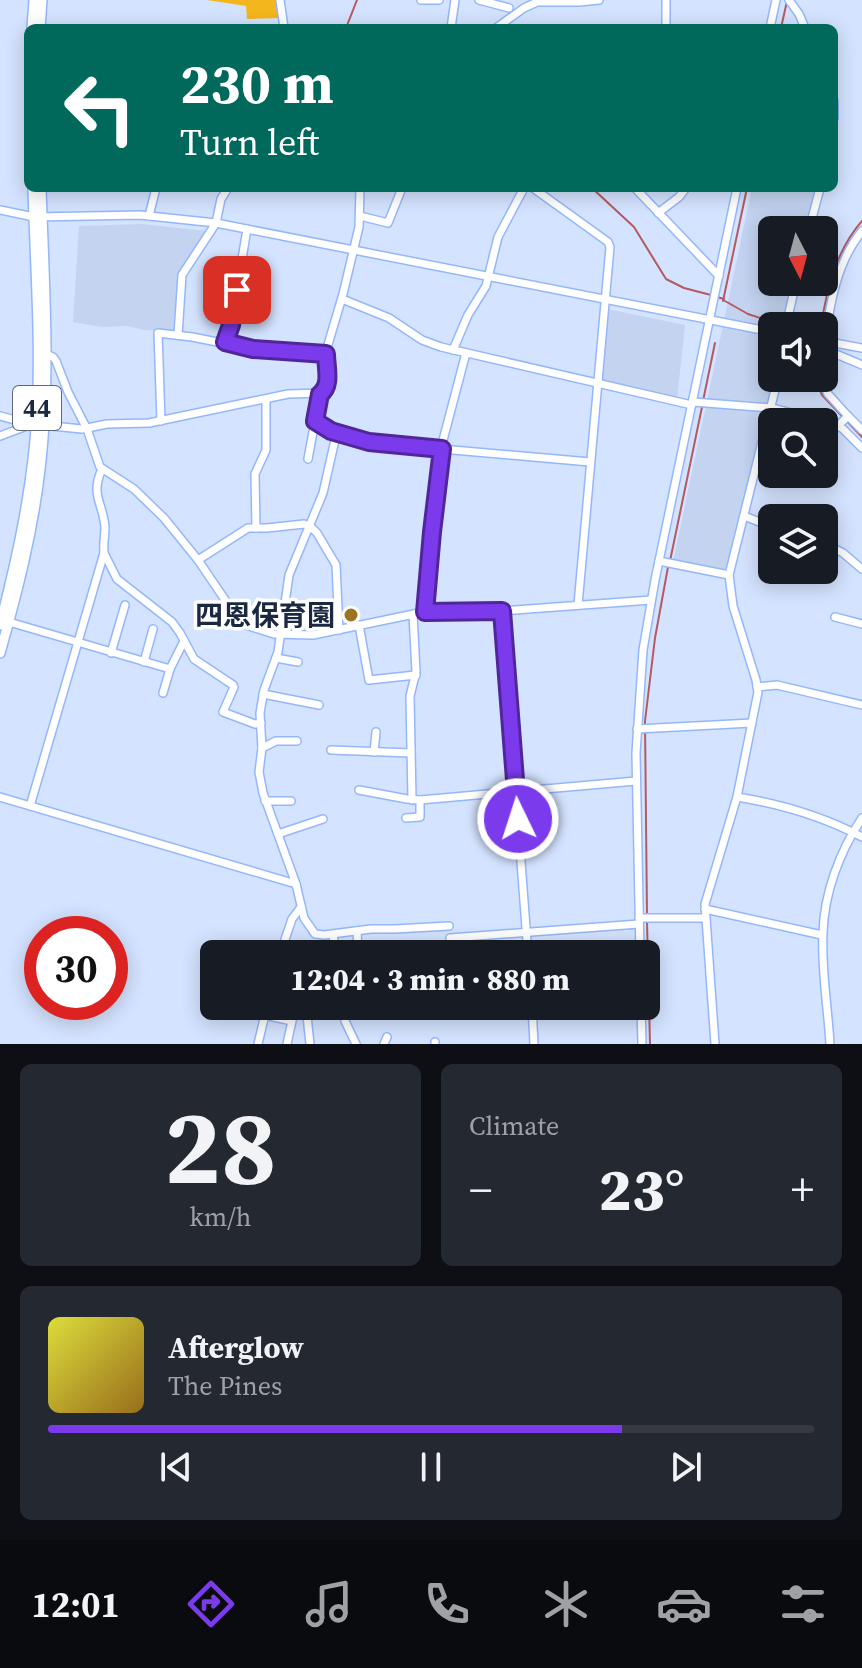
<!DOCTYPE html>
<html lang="en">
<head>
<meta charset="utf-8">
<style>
  :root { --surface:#171b24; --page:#242831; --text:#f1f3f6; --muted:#9ea1a6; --line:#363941; --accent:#7c3aed }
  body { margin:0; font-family:"Source Serif 4","Noto Sans JP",serif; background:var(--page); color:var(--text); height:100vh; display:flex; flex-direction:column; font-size:30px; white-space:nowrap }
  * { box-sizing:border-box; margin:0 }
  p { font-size:26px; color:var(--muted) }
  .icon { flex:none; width:44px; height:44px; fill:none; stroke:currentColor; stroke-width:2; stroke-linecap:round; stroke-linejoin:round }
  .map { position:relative; height:1044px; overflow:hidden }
  .panel { display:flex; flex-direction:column; gap:20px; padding:20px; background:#0d0f14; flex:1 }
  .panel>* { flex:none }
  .top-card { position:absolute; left:24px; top:24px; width:814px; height:168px; border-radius:12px; box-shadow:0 4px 20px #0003; background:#00695c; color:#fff; overflow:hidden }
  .needle { width:52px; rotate:174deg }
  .controls { position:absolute; left:758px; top:216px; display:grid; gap:16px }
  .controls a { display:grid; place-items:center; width:80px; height:80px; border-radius:12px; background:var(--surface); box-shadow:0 4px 20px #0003; font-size:40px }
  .speed { position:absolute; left:24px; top:916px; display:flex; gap:16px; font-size:40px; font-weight:700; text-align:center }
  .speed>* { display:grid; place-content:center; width:104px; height:104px; border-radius:50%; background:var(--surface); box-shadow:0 4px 20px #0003; line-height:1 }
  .speed .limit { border:12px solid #d22; background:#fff; color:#111 }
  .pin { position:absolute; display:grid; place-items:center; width:68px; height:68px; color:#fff; margin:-34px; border-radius:16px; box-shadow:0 4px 12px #0006 }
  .me { position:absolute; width:88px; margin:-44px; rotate:356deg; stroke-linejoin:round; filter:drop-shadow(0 0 6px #0008) }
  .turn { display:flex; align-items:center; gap:28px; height:168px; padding:0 24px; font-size:36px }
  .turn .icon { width:104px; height:104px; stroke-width:2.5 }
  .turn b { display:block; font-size:56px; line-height:68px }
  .big { font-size:60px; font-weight:800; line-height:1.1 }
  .panel .card { flex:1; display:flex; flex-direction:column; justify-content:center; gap:12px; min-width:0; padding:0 28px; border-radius:12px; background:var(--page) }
  .panel .dial { align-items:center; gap:0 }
  .dial b { font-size:104px; line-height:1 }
  .song { display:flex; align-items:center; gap:24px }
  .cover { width:96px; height:96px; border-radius:12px; background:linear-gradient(135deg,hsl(60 70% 55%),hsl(40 70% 35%)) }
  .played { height:8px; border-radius:4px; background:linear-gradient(90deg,var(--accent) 75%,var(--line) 75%) }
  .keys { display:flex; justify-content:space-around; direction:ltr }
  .heat { display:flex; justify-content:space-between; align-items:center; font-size:44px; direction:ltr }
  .panel .tiles { flex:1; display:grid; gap:20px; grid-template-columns:1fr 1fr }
  .card:last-child { grid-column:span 2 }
  .trip { position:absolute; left:200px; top:940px; width:460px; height:80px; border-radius:12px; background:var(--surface); box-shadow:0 4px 20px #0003; font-weight:800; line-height:80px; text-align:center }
  .tabs { display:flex; height:128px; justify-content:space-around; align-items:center; background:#090b0e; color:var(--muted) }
  .tabs .icon { width:56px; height:56px }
  .tabs .selected { color:var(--accent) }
  .tabs b { font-size:36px; color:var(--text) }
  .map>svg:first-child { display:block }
  .built { fill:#c3d3f0 }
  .green { fill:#f3b61d }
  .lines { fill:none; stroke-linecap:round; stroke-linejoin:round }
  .stream { stroke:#b45a60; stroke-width:2 }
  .minor-casing { stroke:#94b7fb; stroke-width:10 }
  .major-casing { stroke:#94b7fb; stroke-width:12 }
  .minor { stroke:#fff; stroke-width:7 }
  .major { stroke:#fff; stroke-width:9 }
  .route-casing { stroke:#51269a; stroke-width:20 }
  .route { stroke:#7c3aed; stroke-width:14 }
  .poi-dot { fill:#9b7521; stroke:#fff; stroke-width:3 }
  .labels { text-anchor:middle; stroke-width:7; stroke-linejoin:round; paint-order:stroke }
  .shield { fill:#fff; stroke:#5f687b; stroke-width:2 }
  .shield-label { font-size:26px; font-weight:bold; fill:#1b2842 }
  .poi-label { font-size:28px; font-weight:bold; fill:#1b2842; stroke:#fff; text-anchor:end }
</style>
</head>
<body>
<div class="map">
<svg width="862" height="1044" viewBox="0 0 862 1044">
  <rect width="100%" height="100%" fill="#d4e3ff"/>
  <g class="built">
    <polygon points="752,188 816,188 804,230 772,230 772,282 793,282 784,326 772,326 773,378 746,499 726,571 673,562"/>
    <polygon points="142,224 206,231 178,278 174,331 143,330 127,326 102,327 73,322 79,226"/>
    <polygon points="607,309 685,325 677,399 600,381"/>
  </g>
  <polygon class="green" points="207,0 278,0 281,18 247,19 246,6"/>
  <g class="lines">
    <g class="stream">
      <polyline points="346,28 357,0"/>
      <polyline points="781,28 787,1"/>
      <polyline points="592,188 634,227 666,279 684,288 711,295"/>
      <polyline points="717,297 724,299"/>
      <polyline points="723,301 747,188"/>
      <polyline points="725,301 748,314 785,326"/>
      <path d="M821 326C827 288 836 251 862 221"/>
      <polyline points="815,378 822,395 862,437"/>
      <polyline points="703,401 715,343"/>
      <polyline points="670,561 702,407"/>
      <polyline points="647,915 645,721 655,638 668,567"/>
      <polyline points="647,922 650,1044"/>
    </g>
    <g class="minor-casing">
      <g id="minor">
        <polyline points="280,0 284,28"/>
        <polyline points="421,0 439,0"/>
        <polyline points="479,0 509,8"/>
        <polyline points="789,0 799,14 805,28"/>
        <polyline points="451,28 455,0"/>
        <polyline points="496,28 524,8 537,2 579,2 599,0"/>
        <polyline points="666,28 666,0"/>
        <polyline points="770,28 776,0"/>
        <polyline points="834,101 834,118"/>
        <polyline points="533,188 608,242 610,247 578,605"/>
        <polyline points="635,188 719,276"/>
        <polyline points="0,210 34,217 140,215 216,223 772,332"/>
        <polyline points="658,213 679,197 686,188"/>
        <polyline points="149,216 156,188"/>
        <polyline points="360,216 388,223 402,188"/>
        <polyline points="809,230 820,188"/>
        <polyline points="342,299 389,318 422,340 441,347 692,405"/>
        <polyline points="786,326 796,282"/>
        <polyline points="178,335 182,275 216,223 221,199 228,188"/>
        <polyline points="824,341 862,348"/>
        <polyline points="225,342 231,325 247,229"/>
        <path d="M824 344C830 305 836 263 862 231"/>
        <polyline points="824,349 862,365"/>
        <polyline points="453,350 468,315 486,286 498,237 524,188"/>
        <polyline points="46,354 53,357 56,361 68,392 87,429 100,467 134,489 164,518 198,560 238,619 246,625 274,634 313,635 419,613 502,611 651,600"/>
        <polyline points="821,378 828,394 848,416 838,426"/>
        <polyline points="693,402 772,408 834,424 843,429 862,448"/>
        <polyline points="0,416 30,424"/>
        <polyline points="848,416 862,430"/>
        <polyline points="161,421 158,333 192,337 253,349 326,354"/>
        <path d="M315 421C324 425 334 430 335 440L323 493 289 575 278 652 264 690 260 713 262 748 259 772 263 793 296 884 304 918 315 934 324 935 371 929H395L449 926"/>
        <polyline points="331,431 373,443 590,462"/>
        <polyline points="0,436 32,424 82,429 107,424 149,423 288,394 323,393 327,386 327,348 343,294 359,227 360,188"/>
        <polyline points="308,459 320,394"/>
        <polyline points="744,516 772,527"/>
        <polyline points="256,528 255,474 266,450 266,400"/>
        <polyline points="824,543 843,553 862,569"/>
        <polyline points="104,553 117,579 172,622 180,633 194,659 233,685 234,687 223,712 255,724 261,723"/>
        <polyline points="198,560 248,528 267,528 304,524 310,526 317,533 336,565 339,630"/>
        <polyline points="659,561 729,575"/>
        <polyline points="502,611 528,954"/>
        <polyline points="425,612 432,532 442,444 466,353"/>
        <polyline points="835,617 862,624"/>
        <polyline points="9,622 170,669"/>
        <polyline points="359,625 369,680 416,675"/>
        <polyline points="111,653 125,605"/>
        <polyline points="276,658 298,662"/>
        <polyline points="144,662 153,629"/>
        <polyline points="757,687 777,685 862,705"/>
        <polyline points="163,693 170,669 184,641"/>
        <polyline points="263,694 319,705"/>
        <polyline points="637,729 752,723"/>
        <polyline points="262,748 276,741 297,741"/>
        <polyline points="331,750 411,753"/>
        <polyline points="374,752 376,732"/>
        <polyline points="359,790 407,799 420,800 636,781"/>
        <polyline points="0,797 296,884"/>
        <path d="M737 797C781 804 822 816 862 837"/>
        <polyline points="412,800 410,696 416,672 413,614"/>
        <polyline points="265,801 291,801"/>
        <path d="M30 806 104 553C103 544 105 536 105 527 103 503 90 495 102 469"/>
        <polyline points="406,818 420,817 420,800"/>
        <polyline points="278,834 323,819"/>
        <polyline points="705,909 822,935"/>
        <polyline points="639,918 705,918"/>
        <polyline points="357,931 358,952"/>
        <polyline points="333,935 336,954"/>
        <polyline points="450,938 639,924"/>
        <polyline points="280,954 292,919 301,907"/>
        <polyline points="640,954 636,753 643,650 655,580 737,188"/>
        <polyline points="343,1006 345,1021 356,1044"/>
        <polyline points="532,1006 534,1044"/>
        <polyline points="641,1006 642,1044"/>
        <polyline points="265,1015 292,1021 287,1044"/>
        <polyline points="435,1042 435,1044"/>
        <polyline points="258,1044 267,1006"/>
        <polyline points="310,1044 307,1016 311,1006"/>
        <polyline points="384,1044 387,1037"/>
        <polyline points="715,1044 705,904 737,797 758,692 756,680 733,606 729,575 778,378"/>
        <path d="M830 1044C828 1008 821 969 823 933 824 893 840 851 862 818"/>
      </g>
    </g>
    <g class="major-casing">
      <g id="major">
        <polyline points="32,28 34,0"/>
        <polyline points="40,28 42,0"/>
        <path d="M0 625C18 555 33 486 37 414 41 339 35 263 33 188"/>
        <path d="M0 653C17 593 33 531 40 469 51 376 44 281 41 188"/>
      </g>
    </g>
    <use href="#minor" class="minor"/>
    <use href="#major" class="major"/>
  </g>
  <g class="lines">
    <g class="route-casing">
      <path id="route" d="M237 290 231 325 225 342 253 349 326 354C326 367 332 386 320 394L315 421 331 431 369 442 442 449 432 532 425 612 502 611 518 819"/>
    </g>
    <use href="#route" class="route"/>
  </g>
  <circle class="poi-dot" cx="351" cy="615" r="8"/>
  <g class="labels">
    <rect class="shield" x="13" y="386" width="48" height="44" rx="6"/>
    <g class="shield-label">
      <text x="37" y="417">44</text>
    </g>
    <g class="poi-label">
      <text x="335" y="625">四恩保育園</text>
    </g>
  </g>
</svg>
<div class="controls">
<a><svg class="needle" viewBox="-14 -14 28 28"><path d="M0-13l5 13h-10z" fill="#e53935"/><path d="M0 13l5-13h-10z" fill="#9ea1a6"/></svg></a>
<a><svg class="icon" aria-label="sound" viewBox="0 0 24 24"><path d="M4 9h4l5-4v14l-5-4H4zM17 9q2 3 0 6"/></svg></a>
<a><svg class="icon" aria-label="search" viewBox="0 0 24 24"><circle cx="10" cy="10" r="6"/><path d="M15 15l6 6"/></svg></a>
<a><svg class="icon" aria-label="layers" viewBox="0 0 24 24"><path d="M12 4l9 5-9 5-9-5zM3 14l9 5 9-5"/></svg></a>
</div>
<div class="speed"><div class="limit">30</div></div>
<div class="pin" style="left:237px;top:290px;background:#d93025"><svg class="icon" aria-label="arrive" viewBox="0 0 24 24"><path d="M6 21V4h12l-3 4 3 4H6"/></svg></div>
<svg class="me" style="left:518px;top:819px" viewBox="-20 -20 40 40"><circle r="17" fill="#7c3aed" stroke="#fff" stroke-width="3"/><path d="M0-11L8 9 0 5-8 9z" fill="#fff"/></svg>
<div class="trip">12:04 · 3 min · 880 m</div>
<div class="top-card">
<div class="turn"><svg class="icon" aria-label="left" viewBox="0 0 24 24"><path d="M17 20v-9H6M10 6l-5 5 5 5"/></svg><div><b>230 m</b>Turn left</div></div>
</div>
</div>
<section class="panel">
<div class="tiles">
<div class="card dial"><b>28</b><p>km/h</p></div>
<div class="card"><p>Climate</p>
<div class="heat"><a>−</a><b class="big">23°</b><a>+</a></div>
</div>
<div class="card">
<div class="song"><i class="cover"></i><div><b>Afterglow</b><p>The Pines</p></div></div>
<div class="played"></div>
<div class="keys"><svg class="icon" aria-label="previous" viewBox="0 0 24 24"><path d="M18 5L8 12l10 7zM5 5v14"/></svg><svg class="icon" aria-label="pause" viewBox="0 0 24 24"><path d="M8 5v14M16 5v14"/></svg><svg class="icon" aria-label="next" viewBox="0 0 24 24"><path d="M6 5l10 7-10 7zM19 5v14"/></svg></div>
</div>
</div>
</section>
<nav class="tabs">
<b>12:01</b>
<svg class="icon selected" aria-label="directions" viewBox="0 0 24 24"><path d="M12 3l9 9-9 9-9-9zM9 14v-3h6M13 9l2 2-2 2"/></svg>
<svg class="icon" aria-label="music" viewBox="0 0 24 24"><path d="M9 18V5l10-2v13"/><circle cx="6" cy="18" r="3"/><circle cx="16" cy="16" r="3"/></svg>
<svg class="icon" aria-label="phone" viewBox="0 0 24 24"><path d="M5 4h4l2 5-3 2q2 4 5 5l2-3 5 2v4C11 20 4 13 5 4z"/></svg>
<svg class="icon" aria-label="climate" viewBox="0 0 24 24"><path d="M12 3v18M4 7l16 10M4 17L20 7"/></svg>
<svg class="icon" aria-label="car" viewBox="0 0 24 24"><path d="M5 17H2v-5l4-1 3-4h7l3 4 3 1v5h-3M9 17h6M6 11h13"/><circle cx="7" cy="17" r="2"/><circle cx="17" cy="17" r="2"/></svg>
<svg class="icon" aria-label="filters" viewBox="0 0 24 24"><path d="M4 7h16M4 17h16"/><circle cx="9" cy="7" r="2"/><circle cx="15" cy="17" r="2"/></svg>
</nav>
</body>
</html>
